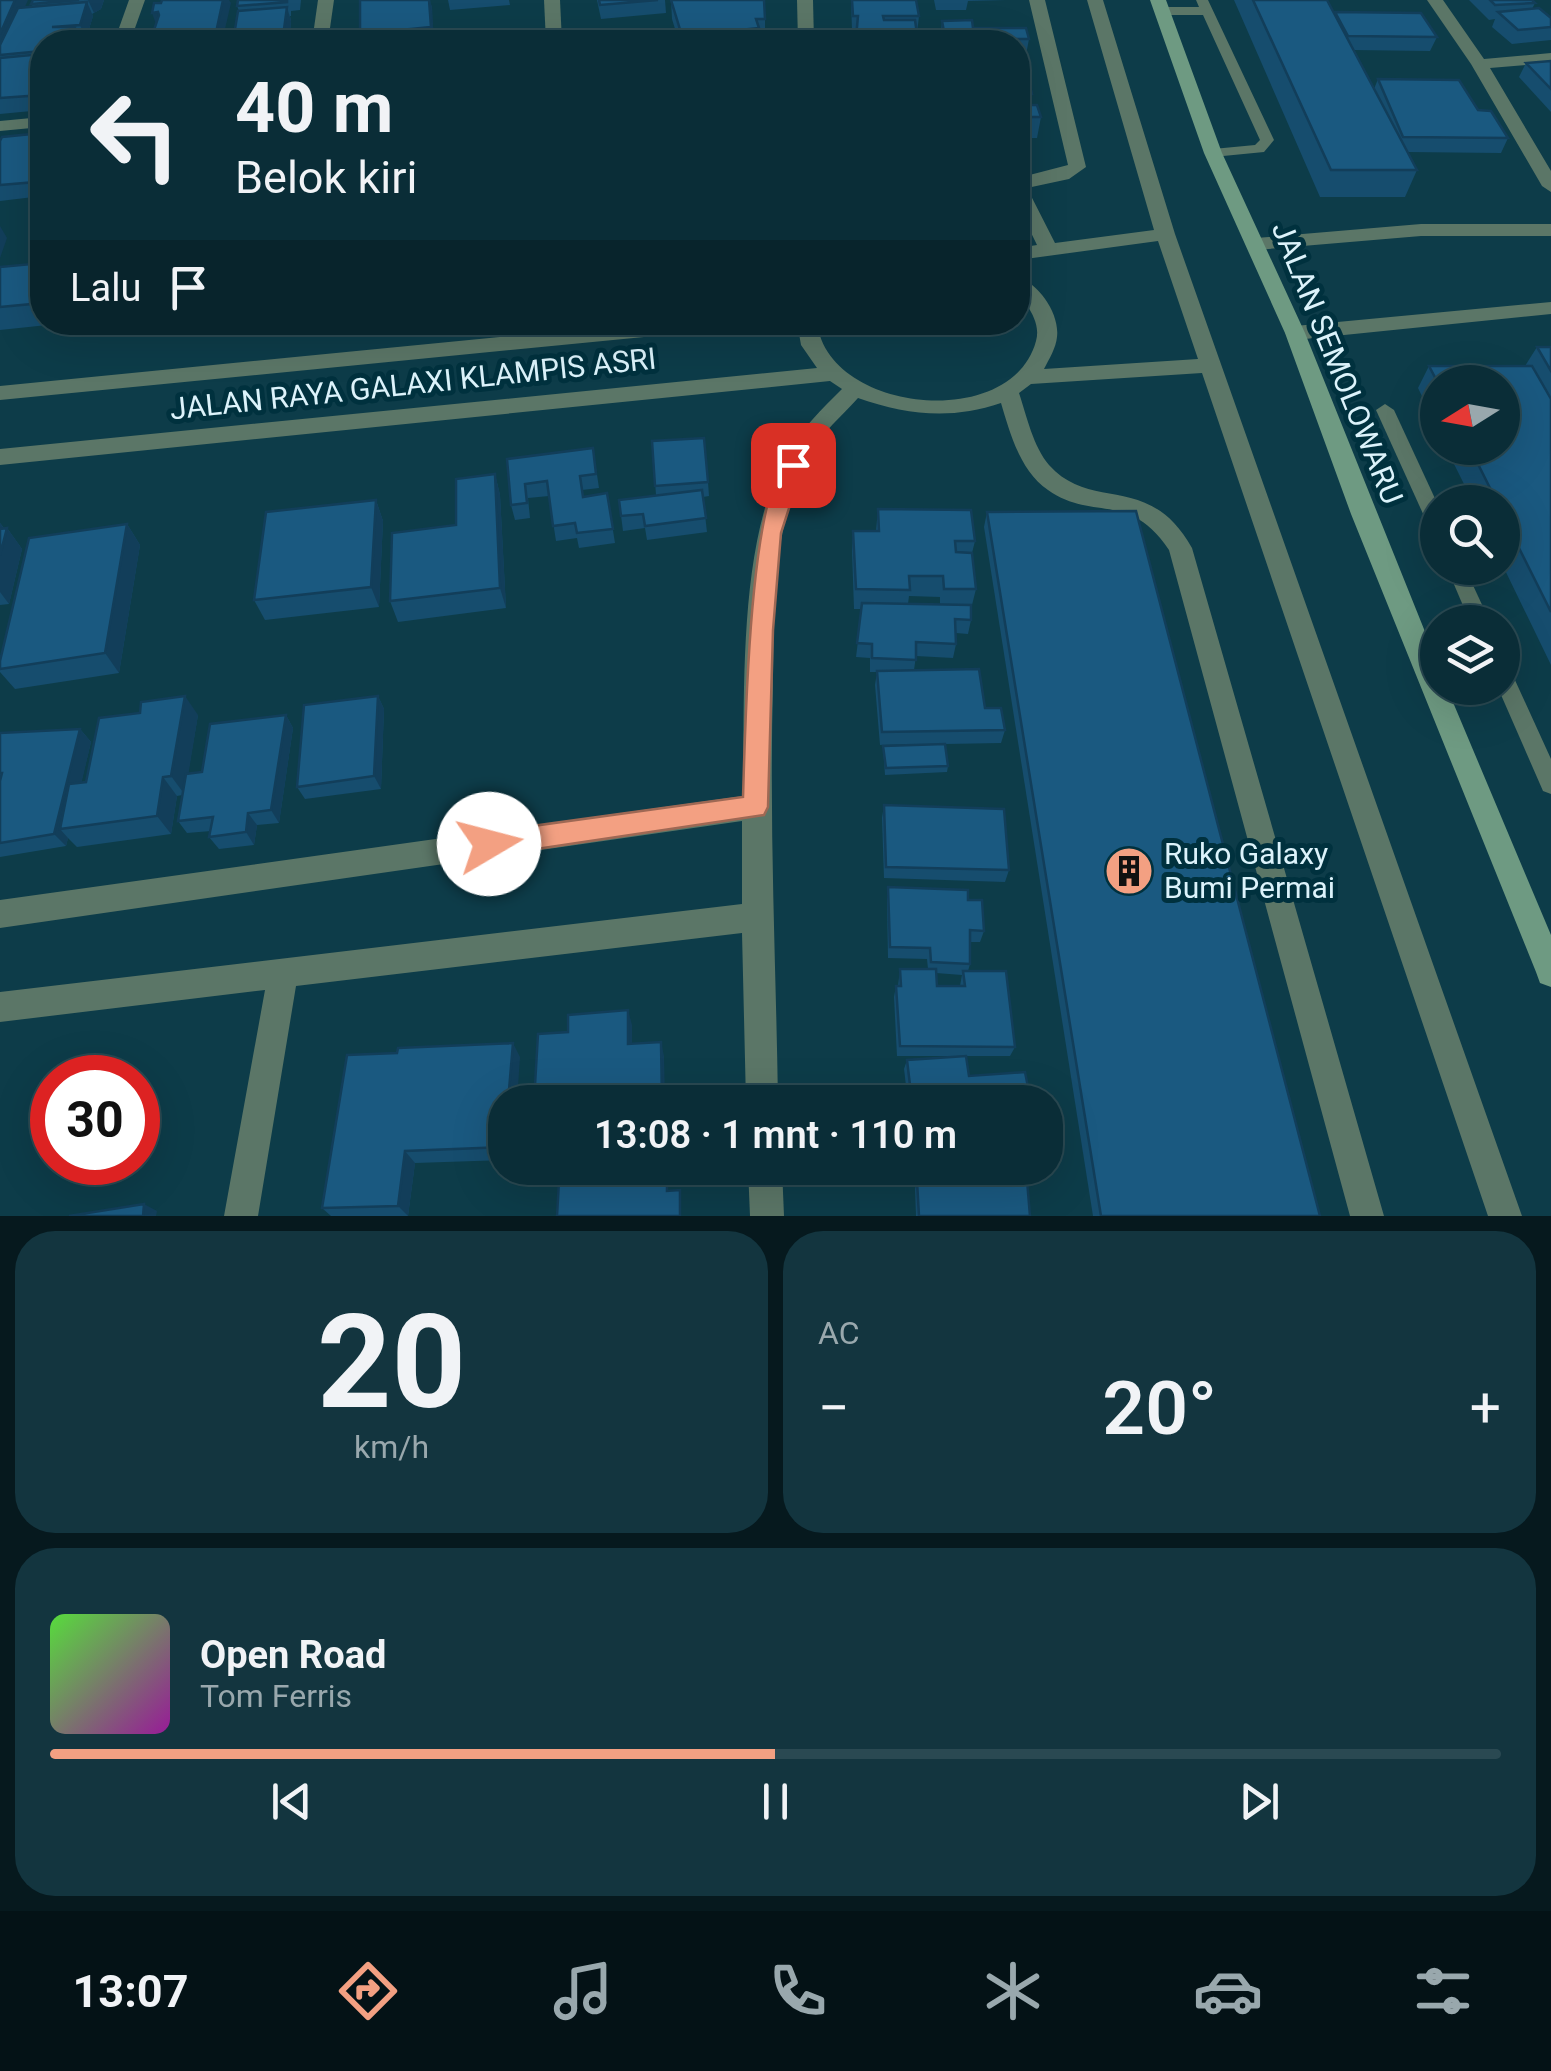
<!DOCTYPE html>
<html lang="id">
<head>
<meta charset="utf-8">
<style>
  :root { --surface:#0a2d37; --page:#13353f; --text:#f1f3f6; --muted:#99a8ad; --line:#2a4952; --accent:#f3a082 }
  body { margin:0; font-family:Roboto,sans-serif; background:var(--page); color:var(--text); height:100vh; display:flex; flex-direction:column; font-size:38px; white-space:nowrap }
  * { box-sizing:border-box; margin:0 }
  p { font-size:32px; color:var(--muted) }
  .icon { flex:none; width:55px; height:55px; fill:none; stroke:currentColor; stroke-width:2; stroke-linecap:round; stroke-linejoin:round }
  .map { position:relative; height:1216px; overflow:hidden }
  .details { display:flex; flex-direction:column; gap:15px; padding:15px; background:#06191e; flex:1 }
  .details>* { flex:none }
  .guide { position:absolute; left:30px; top:30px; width:1000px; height:305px; border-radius:40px; box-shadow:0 10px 40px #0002,0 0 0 2px var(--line); background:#0a2d37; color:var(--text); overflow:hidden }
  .needle { width:65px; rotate:259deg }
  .tools { position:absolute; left:1420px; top:365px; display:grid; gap:20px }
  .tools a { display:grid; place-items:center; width:100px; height:100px; border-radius:50%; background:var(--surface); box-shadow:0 10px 40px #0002,0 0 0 2px var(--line); font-size:50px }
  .speed { position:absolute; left:30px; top:1055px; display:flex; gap:20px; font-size:50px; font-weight:700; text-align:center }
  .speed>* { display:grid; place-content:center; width:130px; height:130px; border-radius:50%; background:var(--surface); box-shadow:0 10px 40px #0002,0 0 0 2px var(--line); line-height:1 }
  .speed .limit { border:15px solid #d22; background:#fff; color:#111 }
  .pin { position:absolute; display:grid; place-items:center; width:85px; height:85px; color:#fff; margin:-42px; border-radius:20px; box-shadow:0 5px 15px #0006 }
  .me { position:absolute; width:110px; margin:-55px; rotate:82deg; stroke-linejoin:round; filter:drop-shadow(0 0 8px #0008) }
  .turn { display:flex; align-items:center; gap:35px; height:210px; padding:0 40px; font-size:45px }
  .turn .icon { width:130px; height:130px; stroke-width:2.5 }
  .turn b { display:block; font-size:70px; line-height:85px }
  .then { display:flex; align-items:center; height:95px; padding:0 40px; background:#0003; gap:20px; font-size:38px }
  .big { font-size:75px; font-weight:600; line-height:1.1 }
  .details .card { flex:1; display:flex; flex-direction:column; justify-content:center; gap:15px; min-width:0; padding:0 35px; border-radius:40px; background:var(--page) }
  .details .dial { align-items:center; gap:0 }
  .dial b { font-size:130px; line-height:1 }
  .song { display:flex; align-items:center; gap:30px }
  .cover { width:120px; height:120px; border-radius:15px; background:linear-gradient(135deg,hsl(110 70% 55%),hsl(300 70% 35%)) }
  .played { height:10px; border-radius:5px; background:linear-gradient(90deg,var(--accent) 50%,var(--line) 50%) }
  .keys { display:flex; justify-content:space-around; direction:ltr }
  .heat { display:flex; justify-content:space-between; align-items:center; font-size:55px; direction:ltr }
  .details .tiles { flex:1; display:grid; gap:15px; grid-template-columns:1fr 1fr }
  .card:last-child { grid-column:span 2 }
  .trip { position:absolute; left:488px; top:1085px; width:575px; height:100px; border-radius:40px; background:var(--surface); box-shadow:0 10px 40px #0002,0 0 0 2px var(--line); font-weight:600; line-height:100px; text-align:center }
  .tabs { display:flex; height:160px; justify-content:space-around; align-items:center; background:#041216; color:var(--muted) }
  .tabs .icon { width:70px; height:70px }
  .tabs .on { color:var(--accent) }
  .tabs b { font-size:45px; color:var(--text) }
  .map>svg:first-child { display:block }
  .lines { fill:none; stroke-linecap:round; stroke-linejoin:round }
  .lane { fill:#5b7667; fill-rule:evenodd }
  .street { fill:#5b7667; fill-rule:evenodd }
  .secondary { fill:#6e9a82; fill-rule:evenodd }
  .wall { fill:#164d6e; fill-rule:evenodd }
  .shaded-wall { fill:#123e5a }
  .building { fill:#1a5980; stroke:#123e5a; stroke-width:2.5 }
  .route { fill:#f3a082; stroke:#9e6854; stroke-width:2.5 }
  .labels { text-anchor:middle; stroke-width:10; stroke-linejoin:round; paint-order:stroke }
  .street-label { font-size:30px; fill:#dcf3fb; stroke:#00313e }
  .poi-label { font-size:30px; fill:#dcf3fb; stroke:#00313e; text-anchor:start }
</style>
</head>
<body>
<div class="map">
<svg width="1551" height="1216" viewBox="0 0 1551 1216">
  <rect width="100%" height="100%" fill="#0d3c49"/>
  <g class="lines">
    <g class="lane">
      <polygon points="1196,0 1208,0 1274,140 1264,152 1213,157 1206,153 1213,149 1255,145 1260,140 1203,15 1163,15 1157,11 1163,7 1199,7"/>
      <polygon points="1385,404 1394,410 1438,505 1438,534 1429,527 1376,410"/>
      <polygon points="1447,568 1465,568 1490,622 1470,622"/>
      <polygon points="1502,665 1509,667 1551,759 1551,794 1543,791 1498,688 1502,688"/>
    </g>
    <g class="street">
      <polygon points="129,0 145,0 130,42 114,42"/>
      <polygon points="318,0 334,0 328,42 312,42"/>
      <polygon points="544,0 560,0 562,42 546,42"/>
      <polygon points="797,0 813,0 814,42 798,42"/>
      <path d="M1029 0H1045L1086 167 1069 179 1027 188 1055 243 1154 230 1087 0H1103L1175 234 1522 1216H1488L1202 373 1031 384 1019 393C1027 417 1033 446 1049 465 1092 513 1149 471 1192 548L1384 1216H1350L1169 550C1129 490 1093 522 1048 490 1020 471 1010 433 1001 403 951 420 907 415 858 398 840 418 817 437 805 462 772 530 774 612 773 686 769 825 776 963 778 1102H746L742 933 296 986 258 1216H224L265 990 0 1022V992L742 904V821L0 928V900L743 796C745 697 737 541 787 454 801 429 822 409 842 389L830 381 0 465V449L817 368 801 345 797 322H817C827 413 1012 432 1036 341 1043 315 1016 300 1018 277 1039 284 1060 314 1057 337 1056 348 1049 359 1044 369L1198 359 1158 241 1018 260V248L1037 245 1018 206V178L1068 165Z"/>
      <polygon points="1427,0 1443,0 1484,59 1551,53 1551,63 1490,68 1551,171 1551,192 1542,186 1471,64"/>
      <polygon points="42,117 42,127 0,131 0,121"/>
      <polygon points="1421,224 1551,224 1551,236 1421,236 1256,250 1246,244 1256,238"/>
      <polygon points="1551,302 1551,314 1295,340 1285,333 1295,326"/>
      <polygon points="652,322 736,322 726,329 0,400 0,386"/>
      <polygon points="748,1168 782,1168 784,1216 750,1216"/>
    </g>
    <polygon class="secondary" points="1150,0 1166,0 1222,153 1305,333 1438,664 1438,688 1447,688 1551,935 1551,987 1540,983 1536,972 1351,514 1285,333 1204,153"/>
  </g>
  <g class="wall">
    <polygon points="0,0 25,7 33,7 31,4 33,0 104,0 101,9 92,14 93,16 86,39 42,42 42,110 0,114"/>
    <polygon points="238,0 301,0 300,10 291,11 291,16 290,16 291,21 289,42 233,42 239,11 237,6"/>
    <polygon points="360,0 430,0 434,41 362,42 360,34"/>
    <polygon points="448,0 509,0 510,5 450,10"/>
    <polygon points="597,0 665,0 666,13 601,19"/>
    <polygon points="671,0 765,19 765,40 759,40 759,42 679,42 672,19"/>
    <polygon points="851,0 916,0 919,16 916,42 855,42 856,30 852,30"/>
    <polygon points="934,0 1006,0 968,1 966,10 936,10"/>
    <polygon points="1234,0 1327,0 1334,14 1335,12 1437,37 1430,51 1353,50 1374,89 1378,79 1478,110 1508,138 1501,153 1407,152 1417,170 1405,197 1320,197"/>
    <polygon points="1469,0 1532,0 1535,3 1532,9 1551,18 1551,40 1512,44 1492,27 1495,19 1489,20"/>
    <polygon points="942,21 1029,39 1025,60 1018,60 1018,42 940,42"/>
    <polygon points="1551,61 1551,112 1519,77 1526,63"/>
    <polygon points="1018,82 1032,94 1030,105 1041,117 1037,138 1018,138"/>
    <polygon points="42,133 42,196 0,201 0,141"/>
    <polygon points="42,263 42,322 58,322 57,324 0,330 0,267"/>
    <polygon points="1537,347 1551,347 1551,665 1502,564 1502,502 1473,502 1446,448 1502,448 1438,382 1438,429 1418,388 1429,366 1525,366"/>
    <polygon points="652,441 708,482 709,496 703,497 707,532 647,540 645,528 623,531 619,500 656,495"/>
    <polygon points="593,448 599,488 582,490 583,497 607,493 615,543 579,548 577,538 556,541 549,496 528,498 530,518 515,520 511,505 507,459"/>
    <polygon points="495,474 500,495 506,608 398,622 390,601 456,525"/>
    <polygon points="376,500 383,521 379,607 265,620 254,600"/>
    <path d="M878 509 975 541 972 553 976 589 971 609V620L968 634 956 633V644L953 658 916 656 914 670 985 708 1005 730 1001 743 945 744 948 766 947 772 885 775 883 746 924 744 880 745 875 685 877 672H870V658L856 657 862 609H854L852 551 853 531H876ZM909 596 940 597V605L908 604Z"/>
    <polygon points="987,512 1320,1216 1093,1216 984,527"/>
    <polygon points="0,523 4,528 7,528 22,549 9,604 0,605"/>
    <polygon points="127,524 140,545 119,673 15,689 0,672 0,661"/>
    <polygon points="378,696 384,709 381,789 305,799 297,787"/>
    <polygon points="198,715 188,773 202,772 286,715 293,728 279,823 257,825 254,845 219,849 209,837 211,831 187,833 178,821 182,795 177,796 171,834 77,847 68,838 66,846 0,857 0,733 80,729 91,742 81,783 86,782"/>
    <polygon points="884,805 1009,870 1005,882 884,878 882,818"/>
    <path d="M888 887 968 900 984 931 980 942H970V964L968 971 1015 1047 1010 1056H897L894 997 896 986H898L900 969H928L927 959 888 958 887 899ZM936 973 962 975 960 986H937Z"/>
    <polygon points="520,1057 505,1102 505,1160 415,1163 408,1216 331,1216 322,1208"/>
    <polygon points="907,1060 969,1076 1031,1102 908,1102 904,1069"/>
    <polygon points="917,1181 1030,1216 916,1216 915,1189"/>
  </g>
  <g class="shaded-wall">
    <polygon points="15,0 28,0 4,54 0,55 0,34"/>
    <polygon points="88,0 104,0 101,9 94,13"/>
    <polygon points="223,0 229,0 231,3 222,42 214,42"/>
    <polygon points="429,0 432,6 434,41 431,27"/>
    <polygon points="87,2 93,16 86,39 80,25"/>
    <polygon points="287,7 291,21 289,42 285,42 283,37"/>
    <polygon points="158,12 157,27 152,13"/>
    <polygon points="75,27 82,42 69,42"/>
    <polygon points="42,162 42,194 36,182"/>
    <polygon points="0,226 7,238 0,258"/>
    <polygon points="495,474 500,495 506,608 500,588"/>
    <polygon points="376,500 383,521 379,607 371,587"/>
    <polygon points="0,523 6,531 7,528 22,549 9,604 0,592"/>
    <polygon points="127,524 140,545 119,673 105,653"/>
    <polygon points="185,696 198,715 185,795 171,776"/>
    <polygon points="378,696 384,709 381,789 374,776"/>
    <polygon points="286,715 293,728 279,823 271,810"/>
    <polygon points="80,729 91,742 71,828 60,829 68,838 66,846 54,834"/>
    <polygon points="163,777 177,796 171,834 157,816"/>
    <polygon points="248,813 257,825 254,845 246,832"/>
    <polygon points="628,1010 632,1025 632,1058 628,1044"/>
    <polygon points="661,1042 664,1056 665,1102 662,1102"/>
    <polygon points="513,1043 520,1057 517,1102 508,1102"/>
    <polygon points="405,1151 415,1163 408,1216 398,1206"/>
    <polygon points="144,1204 157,1211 156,1216 143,1216"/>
  </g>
  <g class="building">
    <polygon points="0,0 15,0 0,34"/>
    <polygon points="33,0 79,0 31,4"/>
    <polygon points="162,0 223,0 214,42 150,42 159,15 158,12 152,13 154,3 161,3"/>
    <polygon points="238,0 287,0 287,2 237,6"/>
    <polygon points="360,0 429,0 431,27 360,34"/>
    <polygon points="599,0 658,0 600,5"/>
    <polygon points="671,0 764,0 765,19 756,19 759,28 682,36"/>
    <polygon points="852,0 916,0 919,16 883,16 884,20 915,20 917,34 856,38 858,16 853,16"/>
    <polygon points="1253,0 1327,0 1417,170 1331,170"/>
    <polygon points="1490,0 1532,0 1535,3 1495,5"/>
    <polygon points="87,2 80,25 52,27 75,27 69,42 42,42 42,51 0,55 0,45 18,8"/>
    <polygon points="287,7 283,37 233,41 238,11"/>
    <polygon points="1539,8 1551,18 1551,27 1518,30 1498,12"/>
    <polygon points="1335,12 1421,13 1437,37 1348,36"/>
    <polygon points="972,20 973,28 1026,28 1029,39 975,39 976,42 946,42 942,21"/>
    <polygon points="42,54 42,95 0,98 0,58"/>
    <polygon points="1551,61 1551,89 1526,63"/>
    <polygon points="1378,79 1459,80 1478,110 1491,111 1508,138 1403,137"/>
    <polygon points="1018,82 1029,82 1032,94 1026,94 1028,105 1037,105 1041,117 1018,117"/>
    <polygon points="42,133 42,162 36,182 0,185 0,141 2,137"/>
    <polygon points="42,263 42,303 0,307 0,267"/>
    <polygon points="1537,347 1551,347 1551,371"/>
    <polygon points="1429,366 1532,366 1551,399 1551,612 1502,514 1502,502 1497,502 1470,448 1502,448 1502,382 1438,383"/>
    <polygon points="704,438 708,482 655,486 652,441"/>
    <polygon points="593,448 596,474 580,476 583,497 607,493 613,529 577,533 575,523 553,526 547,481 525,484 527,503 511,505 507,459"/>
    <polygon points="495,474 500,588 390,601 392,533 456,525 456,479"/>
    <polygon points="702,490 706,518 645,526 643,514 621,516 619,500"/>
    <polygon points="376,500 371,587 254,600 266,512"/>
    <polygon points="878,509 971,510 975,541 955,541 956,552 972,553 976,589 944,589 943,576 909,576 910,590 856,589 853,531 879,531"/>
    <polygon points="1136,511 1320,1216 1101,1216 987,512"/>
    <polygon points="127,524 105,653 0,669 0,661 29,538"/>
    <polygon points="7,528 0,555 0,529"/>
    <polygon points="862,603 971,605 971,620 955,619 956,644 916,642 916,660 872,658 872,644 857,643"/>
    <polygon points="979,669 985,708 1001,708 1005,730 882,732 877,671"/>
    <polygon points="185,696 171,776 163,777 157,816 60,829 69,784 86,782 99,718 140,713 141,702"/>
    <polygon points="378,696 374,776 297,787 304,705"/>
    <polygon points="286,715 271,810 248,813 246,832 209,837 213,817 178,821 186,774 202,772 210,724"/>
    <polygon points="80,729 54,834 0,843 0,781 2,773 0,773 0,733"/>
    <polygon points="945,744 948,766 886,768 883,746"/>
    <polygon points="884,805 1004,809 1009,870 886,867"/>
    <polygon points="888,887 968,890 968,900 982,900 984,931 970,930 970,964 931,962 930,948 890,947"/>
    <polygon points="900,969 936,969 937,986 965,986 963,971 1006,971 1015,1047 900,1046 896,986 901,986"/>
    <polygon points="628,1010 628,1044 661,1042 662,1102 534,1102 538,1034 568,1032 568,1015"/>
    <polygon points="513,1043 508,1102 505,1102 505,1147 405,1151 398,1206 322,1208 347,1055 397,1053 398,1048"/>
    <polygon points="966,1056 969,1076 1025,1072 1031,1102 912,1102 907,1060"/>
    <polygon points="667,1177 667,1191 680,1190 680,1216 557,1216 559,1181"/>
    <polygon points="1027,1180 1030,1216 919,1216 917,1181"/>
    <polygon points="144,1204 143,1216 69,1216"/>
  </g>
  <path class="route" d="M793 457 803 465 781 533 773 630 768 807 764 815 489 856 480 853 476 844 480 836 489 832 743 797C745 747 748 471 793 457Z"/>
  <defs>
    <g id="building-disc" transform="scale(2.5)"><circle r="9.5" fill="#f3a082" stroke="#00313e"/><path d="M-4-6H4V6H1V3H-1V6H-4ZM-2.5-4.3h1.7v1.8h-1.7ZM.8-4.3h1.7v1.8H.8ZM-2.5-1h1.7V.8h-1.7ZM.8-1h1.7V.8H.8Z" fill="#111"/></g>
  </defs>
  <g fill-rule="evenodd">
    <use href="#building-disc" x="1129" y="871"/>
  </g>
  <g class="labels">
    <g class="street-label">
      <text transform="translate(1337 363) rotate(68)" y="10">JALAN SEMOLOWARU</text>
      <text transform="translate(413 384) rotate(-6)" y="10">JALAN RAYA GALAXI KLAMPIS ASRI</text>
    </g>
    <g class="poi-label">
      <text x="1164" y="864">Ruko Galaxy<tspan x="1164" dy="34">Bumi Permai</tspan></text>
    </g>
  </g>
</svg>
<div class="tools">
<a><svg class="needle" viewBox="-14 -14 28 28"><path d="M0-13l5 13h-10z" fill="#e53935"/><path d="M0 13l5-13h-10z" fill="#99a8ad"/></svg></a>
<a><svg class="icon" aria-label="search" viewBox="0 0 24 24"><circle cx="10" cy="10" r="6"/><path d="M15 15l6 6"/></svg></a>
<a><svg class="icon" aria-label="layers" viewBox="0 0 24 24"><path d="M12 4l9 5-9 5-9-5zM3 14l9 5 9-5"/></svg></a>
</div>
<div class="speed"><div class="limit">30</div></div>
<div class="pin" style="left:793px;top:465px;background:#d93025"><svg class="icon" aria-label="arrive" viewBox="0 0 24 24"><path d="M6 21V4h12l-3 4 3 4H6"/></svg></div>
<svg class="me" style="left:489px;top:844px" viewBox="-20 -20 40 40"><circle r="19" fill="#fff"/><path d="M0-13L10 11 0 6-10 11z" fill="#f3a082"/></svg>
<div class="trip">13:08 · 1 mnt · 110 m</div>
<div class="guide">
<div class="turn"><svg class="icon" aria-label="left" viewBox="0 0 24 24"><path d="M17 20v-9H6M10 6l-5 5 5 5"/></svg><div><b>40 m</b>Belok kiri</div></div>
<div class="then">Lalu<svg class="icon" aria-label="arrive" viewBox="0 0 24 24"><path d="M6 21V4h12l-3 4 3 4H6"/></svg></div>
</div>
</div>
<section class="details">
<div class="tiles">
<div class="card dial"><b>20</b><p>km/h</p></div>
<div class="card"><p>AC</p>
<div class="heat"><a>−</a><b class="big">20°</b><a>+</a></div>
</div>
<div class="card">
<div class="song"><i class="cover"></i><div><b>Open Road</b><p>Tom Ferris</p></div></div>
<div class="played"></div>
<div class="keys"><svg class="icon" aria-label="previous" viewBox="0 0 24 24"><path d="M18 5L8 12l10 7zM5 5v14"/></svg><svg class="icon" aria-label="pause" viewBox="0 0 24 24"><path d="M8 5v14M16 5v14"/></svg><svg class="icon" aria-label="next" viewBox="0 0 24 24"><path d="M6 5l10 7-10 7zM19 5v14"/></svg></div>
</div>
</div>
</section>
<nav class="tabs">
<b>13:07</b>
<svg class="icon on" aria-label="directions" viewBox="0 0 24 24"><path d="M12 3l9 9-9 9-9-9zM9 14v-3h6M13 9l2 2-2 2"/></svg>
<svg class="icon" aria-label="music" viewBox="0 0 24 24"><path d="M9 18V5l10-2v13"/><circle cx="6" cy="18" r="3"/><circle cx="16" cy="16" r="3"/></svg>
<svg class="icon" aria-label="phone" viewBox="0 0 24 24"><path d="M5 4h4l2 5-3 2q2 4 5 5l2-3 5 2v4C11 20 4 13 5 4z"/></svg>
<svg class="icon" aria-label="climate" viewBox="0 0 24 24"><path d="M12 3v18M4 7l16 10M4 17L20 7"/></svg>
<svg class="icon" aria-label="car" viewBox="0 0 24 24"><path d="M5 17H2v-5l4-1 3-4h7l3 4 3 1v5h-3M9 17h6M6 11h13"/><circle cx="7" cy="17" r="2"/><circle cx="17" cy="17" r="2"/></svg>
<svg class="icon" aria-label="filters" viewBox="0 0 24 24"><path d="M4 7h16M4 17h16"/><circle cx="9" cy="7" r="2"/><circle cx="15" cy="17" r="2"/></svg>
</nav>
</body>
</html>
